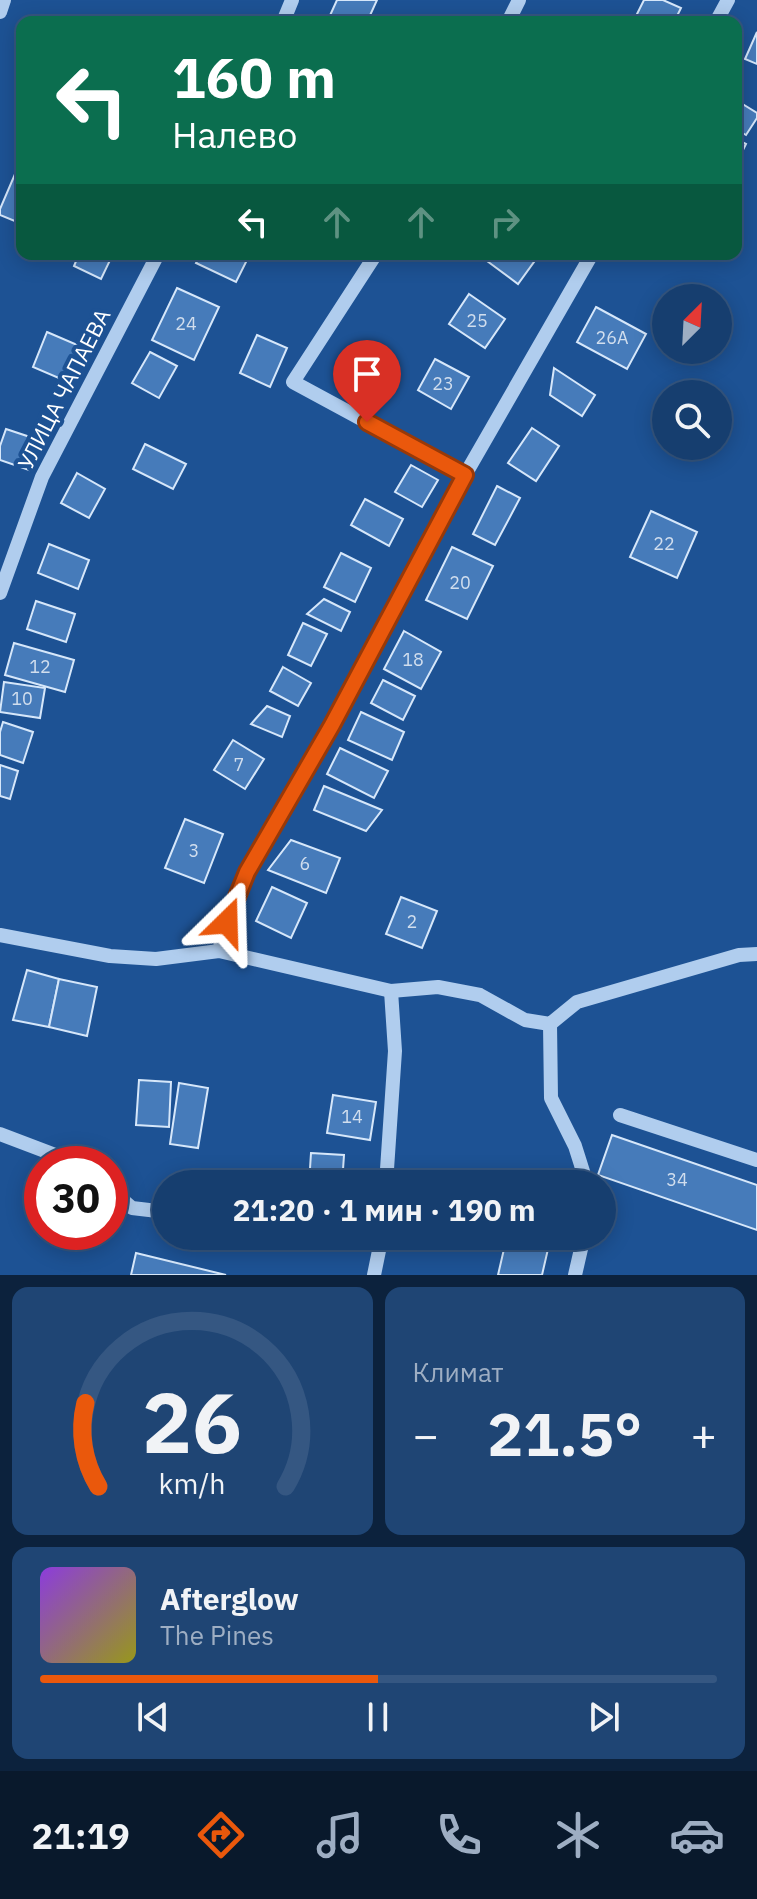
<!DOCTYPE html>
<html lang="ru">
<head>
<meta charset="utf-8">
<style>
  :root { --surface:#163e6f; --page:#1f4574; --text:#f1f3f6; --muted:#9eaec3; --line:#355782; --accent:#ea580c }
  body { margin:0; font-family:"IBM Plex Sans",sans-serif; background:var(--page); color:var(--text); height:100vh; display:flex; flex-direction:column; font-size:30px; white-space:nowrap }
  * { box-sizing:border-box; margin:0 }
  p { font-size:26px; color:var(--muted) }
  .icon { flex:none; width:44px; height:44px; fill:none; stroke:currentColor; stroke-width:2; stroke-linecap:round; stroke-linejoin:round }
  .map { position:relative; height:1275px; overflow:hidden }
  .sheet { display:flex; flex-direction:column; gap:12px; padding:12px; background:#0c223d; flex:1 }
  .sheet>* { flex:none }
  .hud { position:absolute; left:16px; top:16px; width:726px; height:244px; border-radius:16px; box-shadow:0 4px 20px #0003,0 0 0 2px var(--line); background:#0b6e4f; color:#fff; overflow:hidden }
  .needle { width:52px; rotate:24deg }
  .buttons { position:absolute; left:652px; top:284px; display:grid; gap:16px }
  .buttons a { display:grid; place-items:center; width:80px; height:80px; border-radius:50%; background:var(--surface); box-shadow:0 4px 20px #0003,0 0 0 2px var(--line); font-size:40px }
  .speed { position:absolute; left:24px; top:1146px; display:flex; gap:16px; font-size:40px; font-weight:700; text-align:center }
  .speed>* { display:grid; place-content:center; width:104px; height:104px; border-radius:50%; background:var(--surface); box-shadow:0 4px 20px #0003,0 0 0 2px var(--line); line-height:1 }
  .speed .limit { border:12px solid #d22; background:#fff; color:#111 }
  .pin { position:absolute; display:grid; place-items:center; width:68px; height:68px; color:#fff; margin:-82px -34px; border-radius:50% 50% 50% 0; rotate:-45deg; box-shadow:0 0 8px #0007 }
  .pin .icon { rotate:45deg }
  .me { position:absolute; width:88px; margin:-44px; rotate:22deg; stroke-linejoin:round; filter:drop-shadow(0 0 6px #0008) }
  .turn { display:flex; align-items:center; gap:28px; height:168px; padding:0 24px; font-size:36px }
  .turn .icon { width:104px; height:104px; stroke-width:2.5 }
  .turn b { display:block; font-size:56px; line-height:68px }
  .lanes { display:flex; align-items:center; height:76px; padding:0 24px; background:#0003; justify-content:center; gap:40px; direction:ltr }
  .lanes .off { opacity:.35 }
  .big { font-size:60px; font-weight:700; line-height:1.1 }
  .sheet .card { flex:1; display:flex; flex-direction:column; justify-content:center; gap:12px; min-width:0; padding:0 28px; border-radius:16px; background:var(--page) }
  .sheet .dial { align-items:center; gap:0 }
  .dial svg { height:208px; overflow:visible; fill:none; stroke:var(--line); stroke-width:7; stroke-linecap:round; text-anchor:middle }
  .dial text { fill:var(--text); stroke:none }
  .song { display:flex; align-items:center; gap:24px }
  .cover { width:96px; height:96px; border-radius:12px; background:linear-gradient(135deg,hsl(270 70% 55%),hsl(60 70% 35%)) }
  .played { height:8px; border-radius:4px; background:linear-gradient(90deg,var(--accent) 50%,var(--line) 50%) }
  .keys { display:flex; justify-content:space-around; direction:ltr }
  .heat { display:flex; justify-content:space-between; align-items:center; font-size:44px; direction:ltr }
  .sheet .tiles { flex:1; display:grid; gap:12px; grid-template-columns:1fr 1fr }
  .card:last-child { grid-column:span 2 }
  .trip { position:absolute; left:152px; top:1170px; width:464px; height:80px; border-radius:40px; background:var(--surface); box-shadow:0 4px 20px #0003,0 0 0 2px var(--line); font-weight:700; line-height:80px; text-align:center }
  .dock { display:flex; height:128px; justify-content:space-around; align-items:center; background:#09192c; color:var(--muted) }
  .dock .icon { width:56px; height:56px }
  .dock .active { color:var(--accent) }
  .dock b { font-size:36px; color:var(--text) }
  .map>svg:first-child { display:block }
  .building { fill:#467bba; stroke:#d6e7fa; stroke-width:2 }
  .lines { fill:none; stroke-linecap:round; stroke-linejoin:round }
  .minor { stroke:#b0cdee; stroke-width:14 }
  .route-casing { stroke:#983908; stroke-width:20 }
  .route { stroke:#ea580c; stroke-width:14 }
  .labels { text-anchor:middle; stroke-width:8; stroke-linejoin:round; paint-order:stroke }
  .number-label { font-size:18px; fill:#d1deee }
  .street-label { font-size:22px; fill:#fff; stroke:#1d5294 }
</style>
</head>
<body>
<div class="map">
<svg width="757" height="1275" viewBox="0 0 757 1275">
  <rect width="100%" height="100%" fill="#1d5294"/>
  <g class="building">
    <polygon points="337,0 377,0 367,22 327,22"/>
    <polygon points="644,0 663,0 681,8 674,22 633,22"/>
    <polygon points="757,32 757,64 745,59"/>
    <polygon points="736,100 757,113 757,118 746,135 736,129"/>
    <polygon points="736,139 746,144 736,164"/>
    <polygon points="15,174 22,177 22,224 0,215 0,209"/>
    <polygon points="79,254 113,254 101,279 74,266"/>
    <polygon points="201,254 250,254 236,282 196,263"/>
    <polygon points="491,254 537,254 539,255 518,284 487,261"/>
    <polygon points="177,288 219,307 194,360 152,340"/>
    <polygon points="469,294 505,319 485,348 449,324"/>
    <polygon points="596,307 646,334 627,369 577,342"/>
    <polygon points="47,332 82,347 68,382 33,367"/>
    <polygon points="257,335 287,348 270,387 240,373"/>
    <polygon points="150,352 177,366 159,398 132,383"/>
    <polygon points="435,359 469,377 451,409 418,390"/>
    <polygon points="554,368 595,395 582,416 550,395"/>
    <polygon points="532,428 559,446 536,481 508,463"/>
    <polygon points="6,429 39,440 29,470 0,460 0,446"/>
    <polygon points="145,444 186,464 173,489 133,469"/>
    <polygon points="411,465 438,480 422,507 395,492"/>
    <polygon points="77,473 105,489 89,518 61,503"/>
    <polygon points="497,486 520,498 495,545 473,534"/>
    <polygon points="365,499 403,519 389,546 351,525"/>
    <polygon points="651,511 697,532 677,578 630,557"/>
    <polygon points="49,544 89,560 78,589 38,573"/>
    <polygon points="452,547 493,566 467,619 426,600"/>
    <polygon points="341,553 371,568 355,602 324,587"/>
    <polygon points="324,599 350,612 341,631 307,614"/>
    <polygon points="36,601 75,614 66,642 27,629"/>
    <polygon points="303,623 327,634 311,666 288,655"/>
    <polygon points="404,631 441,652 421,689 384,669"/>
    <polygon points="14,643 74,660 65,692 5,675"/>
    <polygon points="283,667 311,683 298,706 270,691"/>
    <polygon points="383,680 415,696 403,720 371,703"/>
    <polygon points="4,682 45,688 40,718 0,712"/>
    <polygon points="267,706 290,716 282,737 251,724"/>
    <polygon points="361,712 404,732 392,760 348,740"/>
    <polygon points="3,722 33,732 23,763 0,755 0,732"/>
    <polygon points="233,740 264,759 245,789 214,770"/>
    <polygon points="340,748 388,771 374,798 327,774"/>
    <polygon points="0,765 18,771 10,799 0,796"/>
    <polygon points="324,786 382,810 366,831 314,810"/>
    <polygon points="185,819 223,834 204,883 165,868"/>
    <polygon points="291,840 340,858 326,893 268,870"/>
    <polygon points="272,887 307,903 291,938 256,921"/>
    <polygon points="401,897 437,911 422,948 386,934"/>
    <polygon points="27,970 59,979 49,1027 13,1020"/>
    <polygon points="59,979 97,987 87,1036 49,1027"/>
    <polygon points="139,1080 171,1082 169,1127 136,1125"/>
    <polygon points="179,1083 208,1088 198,1148 170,1144"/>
    <polygon points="333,1095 376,1102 370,1140 327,1133"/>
    <polygon points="612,1135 757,1185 757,1230 598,1175"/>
    <polygon points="311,1153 344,1155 342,1184 309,1184"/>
    <polygon points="507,1236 551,1236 542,1275 498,1275"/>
    <polygon points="136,1253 226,1275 131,1275"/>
  </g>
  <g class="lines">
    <g class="minor">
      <polyline points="0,12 4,0"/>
      <polyline points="283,22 292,0"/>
      <polyline points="508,22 519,0"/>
      <polyline points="716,22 728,0"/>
      <polyline points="376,254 293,382 465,475"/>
      <polyline points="0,593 42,477 158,254"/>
      <polyline points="0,935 110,956 156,959 219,951 391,991 438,987 480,995 525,1020 550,1024 577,1002 739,955 757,954"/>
      <polyline points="219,951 227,922 247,872 332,725 465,475 592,254"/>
      <polyline points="550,1024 551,1098 575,1146 587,1184"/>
      <polyline points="620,1115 757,1160"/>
      <polyline points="0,1134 79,1164"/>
      <polyline points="386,1184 395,1051 391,991"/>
      <polyline points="110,1189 132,1208 166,1212"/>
      <polyline points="352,1236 382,1240"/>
      <polyline points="374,1275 382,1236"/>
      <polyline points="575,1275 584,1236"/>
    </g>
  </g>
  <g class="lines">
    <g class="route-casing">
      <polyline id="route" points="227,922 247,872 332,725 465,475 367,422"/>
    </g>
    <use href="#route" class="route"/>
  </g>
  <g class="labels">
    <g class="number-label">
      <text x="477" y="327">25</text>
      <text x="186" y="330">24</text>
      <text x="612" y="344">26А</text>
      <text x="443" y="390">23</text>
      <text x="664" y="550">22</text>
      <text x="460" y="589">20</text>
      <text x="413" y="666">18</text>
      <text x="40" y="673">12</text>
      <text x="22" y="705">10</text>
      <text x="239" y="771">7</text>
      <text x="194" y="857">3</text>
      <text x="305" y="870">6</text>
      <text x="412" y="928">2</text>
      <text x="352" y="1123">14</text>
      <text x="677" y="1186">34</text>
    </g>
    <g class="street-label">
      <text transform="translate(64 389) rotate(-63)" y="8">УЛИЦА ЧАПАЕВА</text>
    </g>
  </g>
</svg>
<div class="buttons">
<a><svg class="needle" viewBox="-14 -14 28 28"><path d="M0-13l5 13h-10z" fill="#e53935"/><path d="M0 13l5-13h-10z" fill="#9eaec3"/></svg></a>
<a><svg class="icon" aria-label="search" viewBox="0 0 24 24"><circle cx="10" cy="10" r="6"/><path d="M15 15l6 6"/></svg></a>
</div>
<div class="speed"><div class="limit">30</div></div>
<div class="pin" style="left:367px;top:422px;background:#d93025"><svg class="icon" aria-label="arrive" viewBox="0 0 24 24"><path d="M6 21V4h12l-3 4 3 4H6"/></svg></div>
<svg class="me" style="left:227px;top:922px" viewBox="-20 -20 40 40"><path d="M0-17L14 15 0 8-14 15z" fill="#ea580c" stroke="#fff" stroke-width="4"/></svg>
<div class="trip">21:20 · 1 мин · 190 m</div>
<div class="hud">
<div class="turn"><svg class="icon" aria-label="left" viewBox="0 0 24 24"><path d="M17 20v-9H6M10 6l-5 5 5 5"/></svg><div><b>160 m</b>Налево</div></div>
<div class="lanes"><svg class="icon" aria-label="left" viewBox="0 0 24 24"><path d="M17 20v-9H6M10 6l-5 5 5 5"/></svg><svg class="icon off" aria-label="ahead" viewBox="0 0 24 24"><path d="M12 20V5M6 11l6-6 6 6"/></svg><svg class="icon off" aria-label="ahead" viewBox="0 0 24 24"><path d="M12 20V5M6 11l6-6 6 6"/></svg><svg class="icon off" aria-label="right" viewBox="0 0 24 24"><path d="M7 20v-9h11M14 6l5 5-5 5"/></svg></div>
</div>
</div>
<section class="sheet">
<div class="tiles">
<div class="card dial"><svg viewBox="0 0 100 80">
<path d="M14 69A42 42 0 1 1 86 69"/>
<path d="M14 69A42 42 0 0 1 9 37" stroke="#ea580c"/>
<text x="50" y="56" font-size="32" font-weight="700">26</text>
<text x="50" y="72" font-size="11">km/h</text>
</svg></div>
<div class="card"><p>Климат</p>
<div class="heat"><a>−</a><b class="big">21.5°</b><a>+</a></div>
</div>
<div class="card">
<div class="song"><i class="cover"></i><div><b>Afterglow</b><p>The Pines</p></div></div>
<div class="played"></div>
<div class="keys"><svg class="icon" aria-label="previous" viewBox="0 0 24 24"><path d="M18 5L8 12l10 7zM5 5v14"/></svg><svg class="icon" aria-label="pause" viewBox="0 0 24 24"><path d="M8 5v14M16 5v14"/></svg><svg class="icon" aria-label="next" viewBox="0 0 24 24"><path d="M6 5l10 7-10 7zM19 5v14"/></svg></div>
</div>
</div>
</section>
<nav class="dock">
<b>21:19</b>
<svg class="icon active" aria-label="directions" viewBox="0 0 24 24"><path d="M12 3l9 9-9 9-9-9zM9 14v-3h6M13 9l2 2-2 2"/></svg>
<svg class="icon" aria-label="music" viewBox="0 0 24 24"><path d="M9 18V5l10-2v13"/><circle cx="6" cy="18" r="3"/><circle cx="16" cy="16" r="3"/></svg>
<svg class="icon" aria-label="phone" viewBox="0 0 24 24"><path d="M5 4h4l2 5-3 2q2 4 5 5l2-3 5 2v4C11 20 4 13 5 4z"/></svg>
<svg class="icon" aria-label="climate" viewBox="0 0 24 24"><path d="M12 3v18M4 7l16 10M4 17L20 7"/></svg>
<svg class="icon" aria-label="car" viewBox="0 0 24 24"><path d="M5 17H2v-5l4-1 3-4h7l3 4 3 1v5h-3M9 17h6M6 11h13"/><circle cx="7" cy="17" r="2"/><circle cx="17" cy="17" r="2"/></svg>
</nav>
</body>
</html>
